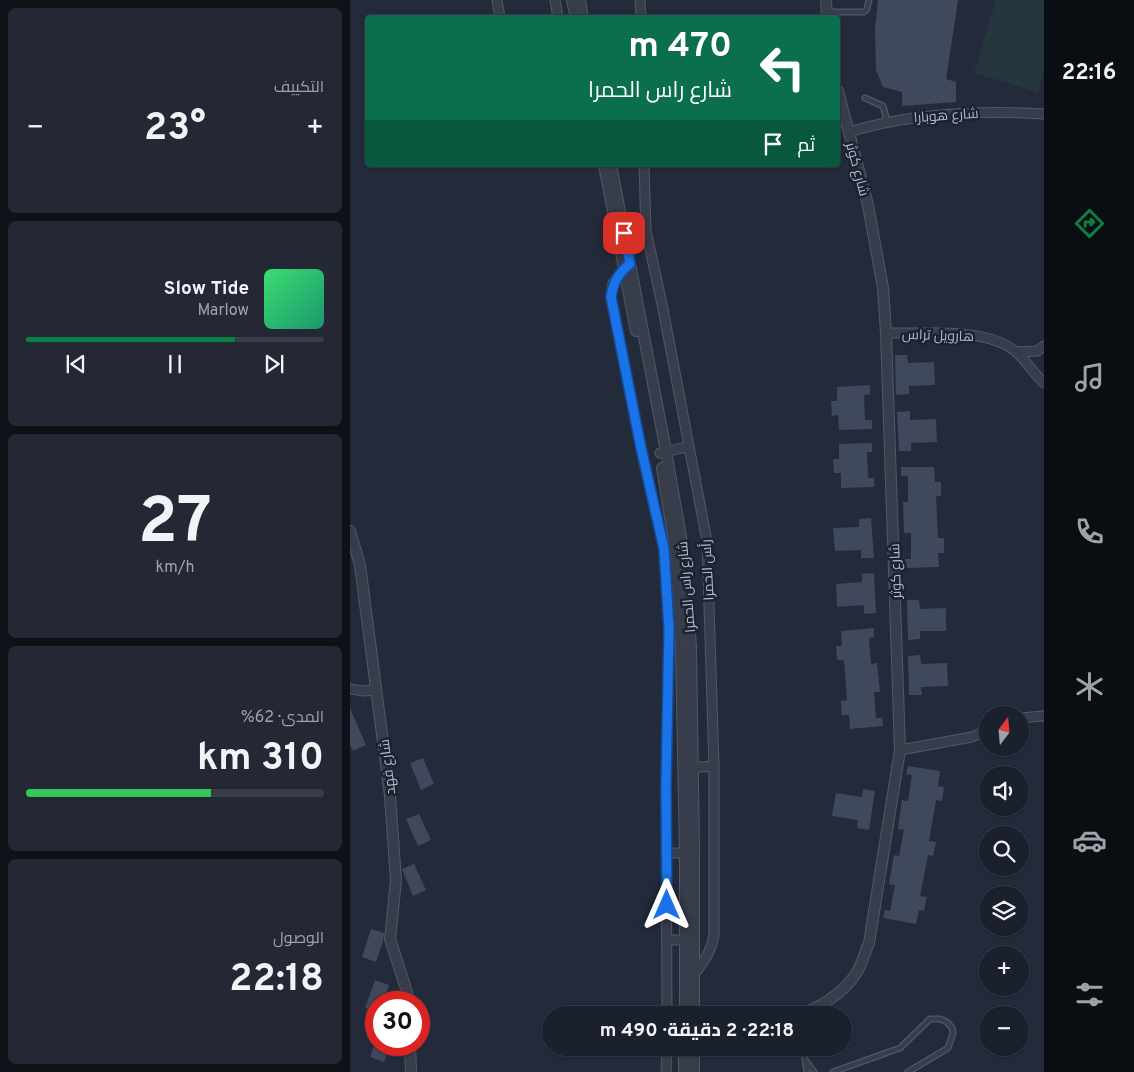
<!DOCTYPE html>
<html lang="ar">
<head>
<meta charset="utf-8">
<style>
  :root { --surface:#1a202c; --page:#232834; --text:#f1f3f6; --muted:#9fa3a9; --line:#383e48; --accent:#0b8043 }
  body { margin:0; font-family:Overpass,Cairo,sans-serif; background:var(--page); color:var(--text); direction:rtl; height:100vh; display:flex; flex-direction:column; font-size:19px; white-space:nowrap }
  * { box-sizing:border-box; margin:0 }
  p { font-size:16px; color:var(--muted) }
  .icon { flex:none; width:28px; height:28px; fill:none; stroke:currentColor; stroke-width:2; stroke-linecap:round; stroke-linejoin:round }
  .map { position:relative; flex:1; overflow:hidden; direction:ltr }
  .side { display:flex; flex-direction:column; gap:8px; padding:8px; background:#0e1218; width:350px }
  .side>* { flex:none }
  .banner { position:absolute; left:15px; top:15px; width:475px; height:152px; border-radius:5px; box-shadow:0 1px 4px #0004,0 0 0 1px var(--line); direction:rtl; background:#0b6e4f; color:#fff; overflow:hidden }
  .needle { width:32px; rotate:16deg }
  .fabs { position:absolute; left:629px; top:706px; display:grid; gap:10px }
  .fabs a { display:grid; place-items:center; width:50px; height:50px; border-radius:50%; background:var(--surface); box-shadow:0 1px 4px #0004,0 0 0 1px var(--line); font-size:25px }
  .speed { position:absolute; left:15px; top:991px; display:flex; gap:10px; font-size:25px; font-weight:700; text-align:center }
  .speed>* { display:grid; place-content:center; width:65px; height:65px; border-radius:50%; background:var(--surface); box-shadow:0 1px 4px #0004,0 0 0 1px var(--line); line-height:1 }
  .speed .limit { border:8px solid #d22; background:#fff; color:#111 }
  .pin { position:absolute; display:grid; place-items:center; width:42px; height:42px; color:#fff; margin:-21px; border-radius:10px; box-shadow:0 2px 8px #0006 }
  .me { position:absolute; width:55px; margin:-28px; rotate:0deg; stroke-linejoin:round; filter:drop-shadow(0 0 4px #0008) }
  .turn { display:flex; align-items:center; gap:18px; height:105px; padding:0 25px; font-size:22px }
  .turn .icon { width:65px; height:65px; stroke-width:2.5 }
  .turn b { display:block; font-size:35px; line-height:42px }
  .then { display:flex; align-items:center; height:48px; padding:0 25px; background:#0003; gap:10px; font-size:19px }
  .big { font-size:38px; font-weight:700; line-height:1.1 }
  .side .widget { flex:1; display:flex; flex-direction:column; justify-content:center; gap:8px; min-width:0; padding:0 18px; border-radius:8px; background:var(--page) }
  .side .dial { align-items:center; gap:0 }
  .dial b { font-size:65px; line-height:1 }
  .song { display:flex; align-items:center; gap:15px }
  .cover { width:60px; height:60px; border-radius:8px; background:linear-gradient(135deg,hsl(140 70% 55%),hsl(160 70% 35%)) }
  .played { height:5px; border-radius:2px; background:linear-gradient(90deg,var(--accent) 70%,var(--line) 70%) }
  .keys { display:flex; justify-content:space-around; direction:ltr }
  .heat { display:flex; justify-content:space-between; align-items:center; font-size:28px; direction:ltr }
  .charge { height:8px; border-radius:4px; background:linear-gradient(90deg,#34c759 62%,var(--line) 0) }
  .trip { position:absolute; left:192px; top:1006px; width:310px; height:50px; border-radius:25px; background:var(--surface); box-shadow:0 1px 4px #0004,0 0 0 1px var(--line); font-weight:700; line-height:50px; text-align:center; direction:rtl }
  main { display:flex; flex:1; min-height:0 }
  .tabs { display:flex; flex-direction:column; width:90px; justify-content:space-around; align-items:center; background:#0a0d12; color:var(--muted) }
  .tabs .icon { width:35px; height:35px }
  .tabs .active { color:var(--accent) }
  .tabs b { font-size:22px; color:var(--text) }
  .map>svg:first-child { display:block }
  .green { fill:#25373c }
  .building { fill:#3f495b }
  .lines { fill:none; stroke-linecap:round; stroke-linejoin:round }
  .service-casing { stroke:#525866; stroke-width:7 }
  .minor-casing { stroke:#525866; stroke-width:11 }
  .tertiary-casing { stroke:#525866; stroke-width:12 }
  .service { stroke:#373d4b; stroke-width:4.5 }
  .minor { stroke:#373d4b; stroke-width:9 }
  .tertiary { stroke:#373d4b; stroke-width:10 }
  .route-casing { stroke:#114b97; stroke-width:12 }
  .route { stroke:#1a73e8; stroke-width:9 }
  .labels { text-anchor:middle; stroke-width:5; stroke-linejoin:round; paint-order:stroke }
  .street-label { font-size:14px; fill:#b2b8c7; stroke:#1c2230 }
</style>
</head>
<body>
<main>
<nav class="tabs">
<b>22:16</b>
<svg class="icon active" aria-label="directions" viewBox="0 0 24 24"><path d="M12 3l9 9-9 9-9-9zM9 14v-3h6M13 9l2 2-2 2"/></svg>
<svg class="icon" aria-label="music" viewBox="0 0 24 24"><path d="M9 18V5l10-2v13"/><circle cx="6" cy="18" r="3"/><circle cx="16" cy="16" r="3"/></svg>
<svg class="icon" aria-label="phone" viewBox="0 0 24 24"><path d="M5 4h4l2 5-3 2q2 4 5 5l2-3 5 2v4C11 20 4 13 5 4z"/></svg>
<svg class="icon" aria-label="climate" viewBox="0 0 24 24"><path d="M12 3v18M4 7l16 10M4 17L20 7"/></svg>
<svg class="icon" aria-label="car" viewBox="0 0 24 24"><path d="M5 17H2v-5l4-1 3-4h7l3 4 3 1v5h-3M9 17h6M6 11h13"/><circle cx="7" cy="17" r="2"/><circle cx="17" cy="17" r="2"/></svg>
<svg class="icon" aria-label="filters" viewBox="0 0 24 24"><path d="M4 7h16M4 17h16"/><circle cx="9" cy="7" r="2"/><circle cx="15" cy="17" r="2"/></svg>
</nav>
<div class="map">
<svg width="694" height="1072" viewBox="0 0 694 1072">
  <rect width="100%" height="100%" fill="#232b3b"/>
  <polygon class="green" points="646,0 694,0 694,71 688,92 624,73"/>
  <g class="building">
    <polygon points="528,0 608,0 596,79 606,82 606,102 552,106 552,92 533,87 526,70 525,30"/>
    <polygon points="545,355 557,355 558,363 584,362 585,385 559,386 559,394 546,395"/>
    <polygon points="520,385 520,394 514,395 515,420 522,420 522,429 489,430 488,415 482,416 481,401 487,401 487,387"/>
    <polygon points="560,411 560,420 586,419 587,442 561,443 561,451 549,451 547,412"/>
    <polygon points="522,443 522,452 517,452 518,478 524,478 524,487 491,488 491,473 484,473 483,459 489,459 489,444"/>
    <polygon points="551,467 584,467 585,482 591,482 591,496 586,496 588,538 594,538 594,553 588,553 589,567 556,568 555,559 561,559 561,533 554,533 553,502 558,502 558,476 551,476"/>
    <polygon points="521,518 524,558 511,558 511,550 485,551 483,528 509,527 509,519"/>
    <polygon points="524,573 526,613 514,614 514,605 487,607 486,584 512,582 512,574"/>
    <polygon points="557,600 569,600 570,609 596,608 596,631 570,631 570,639 558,640"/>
    <polygon points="524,628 524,637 519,638 521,664 527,663 528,672 530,692 524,692 526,718 532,718 533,726 500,729 499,715 492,715 491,701 497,700 494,660 487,660 486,646 492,646 491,631"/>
    <polygon points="570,655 571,664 597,663 598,686 571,687 572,695 559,695 558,656"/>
    <polygon points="0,708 16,745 3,751 0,745"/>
    <polygon points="73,758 84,784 71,790 60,763"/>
    <polygon points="558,766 590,771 588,786 594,787 592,801 586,800 579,841 586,842 583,856 578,855 570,896 577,897 574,911 569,910 566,924 533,918 535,910 540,911 545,885 539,884 544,855 549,856 554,830 548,829 552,800 558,801 562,775 556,774"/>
    <polygon points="513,789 525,791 519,830 507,828 508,820 482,816 486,793 512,797"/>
    <polygon points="69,814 81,840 68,846 56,819"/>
    <polygon points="64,864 76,890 63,896 52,869"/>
    <polygon points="21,929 34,933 33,941 26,962 12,957"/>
    <polygon points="25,980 39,985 33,1002 26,1002 26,1012 15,1008"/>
    <polygon points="24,1045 40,1045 34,1062 20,1057"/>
  </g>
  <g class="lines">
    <g class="service-casing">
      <g id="service">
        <polyline points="477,12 514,12 517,9 519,0"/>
        <polyline points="515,98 533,106 537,121"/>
        <polyline points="453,1048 457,1072"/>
        <polyline points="457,1062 464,1072"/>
        <polyline points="483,1072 550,1048 580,1019 590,1019 597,1022 602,1028 603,1033 598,1048 558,1072"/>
      </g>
    </g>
    <g class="minor-casing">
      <g id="minor">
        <polyline points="147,0 150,18"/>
        <polyline points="205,0 208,18"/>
        <polyline points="290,0 291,18"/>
        <path d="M499 132C562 113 628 110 694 114"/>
        <path d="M294 165 296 231 312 304 357 541 364 766V935C362 951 353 962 343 976"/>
        <polyline points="275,240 283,235 296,231"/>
        <polyline points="278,266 263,283 261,297 291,448 314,549 319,629 316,786 317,1015"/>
        <path d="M536 333C574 334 635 327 665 351 676 360 683 373 694 383"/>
        <polyline points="666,352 687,351 694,346"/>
        <polyline points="310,453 332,448 339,448"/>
        <polyline points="0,689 14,691 26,690"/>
        <polyline points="670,718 694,716"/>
        <polyline points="550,750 622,737 638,730"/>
        <polyline points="337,768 364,766"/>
        <polyline points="316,853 341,853"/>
        <polyline points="317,940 342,940"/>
        <polyline points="316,1072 317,1048"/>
      </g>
    </g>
    <g class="tertiary-casing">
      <g id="tertiary">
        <polyline points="222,0 226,18"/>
        <polyline points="230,0 233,18"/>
        <polyline points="476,0 477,18"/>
        <polyline points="254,165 286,331"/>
        <polyline points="261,165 316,451 335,560 341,648 344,852 344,1015"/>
        <polyline points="312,468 325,548 331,651 335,853 335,1015"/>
        <polyline points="0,531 10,565 40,796 46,880 40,939 57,992 58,1002"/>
        <path d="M443 1015C466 1012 495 992 507 972 512 964 515 952 519 943L550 750 536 333 533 288 518 205 488 91"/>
        <polyline points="60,1045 61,1072"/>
        <polyline points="344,1048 344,1072"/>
        <polyline points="334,1072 334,1048"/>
      </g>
    </g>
    <use href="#service" class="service"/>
    <use href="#minor" class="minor"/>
    <use href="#tertiary" class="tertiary"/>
  </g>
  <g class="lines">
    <g class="route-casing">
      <path id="route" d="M274 233 280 264C268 273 263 283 261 297L291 448 314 549 319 629 316 786 317 905"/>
    </g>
    <use href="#route" class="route"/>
  </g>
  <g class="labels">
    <g class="street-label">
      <text transform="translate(596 115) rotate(-4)" y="5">شارع هوبارا</text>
      <text transform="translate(508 169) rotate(75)" y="5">شارع كوثر</text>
      <text transform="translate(588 335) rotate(2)" y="5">هارويل تراس</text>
      <text transform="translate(357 570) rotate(-93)" y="5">رأس الحمرا</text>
      <text transform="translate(545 571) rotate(-92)" y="5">شارع كوثر</text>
      <text transform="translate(336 587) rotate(-95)" y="5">شارع راس الحمرا</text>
      <text transform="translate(37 767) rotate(-97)" y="5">شارع فهد</text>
    </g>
  </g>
</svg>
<div class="fabs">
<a><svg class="needle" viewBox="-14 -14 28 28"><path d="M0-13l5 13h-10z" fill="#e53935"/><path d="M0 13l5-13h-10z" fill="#9fa3a9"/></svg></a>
<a><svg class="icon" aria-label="sound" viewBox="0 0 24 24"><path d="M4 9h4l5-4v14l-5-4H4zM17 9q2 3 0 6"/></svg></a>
<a><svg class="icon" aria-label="search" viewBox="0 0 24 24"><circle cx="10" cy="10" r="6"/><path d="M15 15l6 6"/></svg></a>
<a><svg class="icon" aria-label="layers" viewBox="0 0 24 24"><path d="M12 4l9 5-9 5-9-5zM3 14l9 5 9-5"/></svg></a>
<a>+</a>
<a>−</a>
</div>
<div class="speed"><div class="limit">30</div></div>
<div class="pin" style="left:274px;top:233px;background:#d93025"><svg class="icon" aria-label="arrive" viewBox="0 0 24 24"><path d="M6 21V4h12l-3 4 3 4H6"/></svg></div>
<svg class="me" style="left:317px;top:905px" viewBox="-20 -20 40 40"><path d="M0-17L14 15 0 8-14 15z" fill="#1a73e8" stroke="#fff" stroke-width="4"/></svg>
<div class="trip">22:18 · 2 دقيقة · 490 m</div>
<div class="banner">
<div class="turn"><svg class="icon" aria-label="left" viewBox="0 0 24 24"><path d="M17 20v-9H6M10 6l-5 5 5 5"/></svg><div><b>470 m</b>شارع راس الحمرا</div></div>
<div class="then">ثم<svg class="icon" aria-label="arrive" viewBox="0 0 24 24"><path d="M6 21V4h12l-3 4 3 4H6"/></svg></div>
</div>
</div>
<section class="side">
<div class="widget"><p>التكييف</p>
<div class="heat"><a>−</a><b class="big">23°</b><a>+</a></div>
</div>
<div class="widget">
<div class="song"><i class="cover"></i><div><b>Slow Tide</b><p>Marlow</p></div></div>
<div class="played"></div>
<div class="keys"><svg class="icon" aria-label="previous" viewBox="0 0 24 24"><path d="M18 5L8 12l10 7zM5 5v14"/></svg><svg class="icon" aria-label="pause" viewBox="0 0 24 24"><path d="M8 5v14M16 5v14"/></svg><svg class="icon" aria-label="next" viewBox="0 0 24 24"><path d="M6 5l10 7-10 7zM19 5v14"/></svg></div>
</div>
<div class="widget dial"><b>27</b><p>km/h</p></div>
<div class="widget"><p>المدى · 62%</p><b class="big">310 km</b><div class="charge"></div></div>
<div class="widget"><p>الوصول</p><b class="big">22:18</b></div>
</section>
</main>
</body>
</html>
